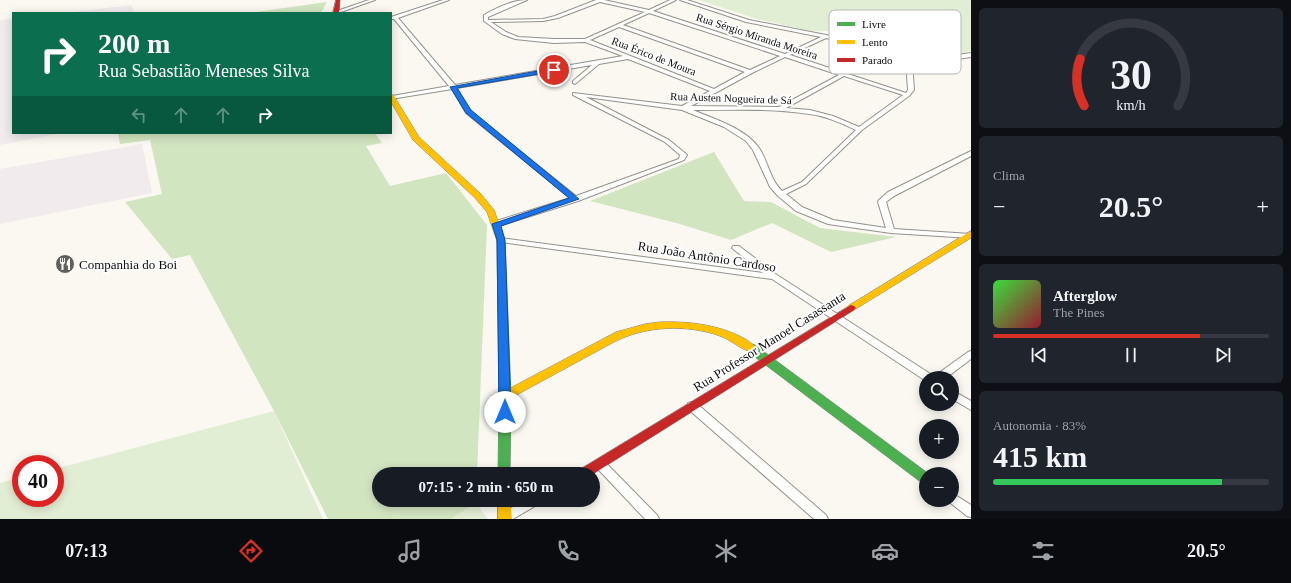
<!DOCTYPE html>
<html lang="pt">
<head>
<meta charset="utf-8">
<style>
  :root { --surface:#171b24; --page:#20242c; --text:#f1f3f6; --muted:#9ea1a6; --line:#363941; --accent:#d93025 }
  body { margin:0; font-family:"Times New Roman",serif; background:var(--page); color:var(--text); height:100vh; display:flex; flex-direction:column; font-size:15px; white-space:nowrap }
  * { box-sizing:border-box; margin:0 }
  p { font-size:13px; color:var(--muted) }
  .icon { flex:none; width:22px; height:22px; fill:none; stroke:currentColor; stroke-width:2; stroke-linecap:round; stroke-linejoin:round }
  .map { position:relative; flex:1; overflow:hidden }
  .panel { display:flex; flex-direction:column; gap:8px; padding:8px; background:#0d0f14; width:320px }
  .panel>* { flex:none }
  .top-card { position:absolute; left:12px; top:12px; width:380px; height:122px; border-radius:0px; box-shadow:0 2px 10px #0003; background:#0b6e4f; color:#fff; overflow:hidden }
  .controls { position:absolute; left:919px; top:371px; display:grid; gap:8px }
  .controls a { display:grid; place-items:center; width:40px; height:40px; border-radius:50%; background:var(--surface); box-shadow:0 2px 10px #0003; font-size:20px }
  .speed { position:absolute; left:12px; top:455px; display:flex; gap:8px; font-size:20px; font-weight:700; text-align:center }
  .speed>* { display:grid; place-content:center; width:52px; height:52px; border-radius:50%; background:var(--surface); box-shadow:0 2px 10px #0003; line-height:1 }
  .speed .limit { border:6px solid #d22; background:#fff; color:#111 }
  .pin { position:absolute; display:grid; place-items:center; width:34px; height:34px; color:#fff; margin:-17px; border:2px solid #fff; border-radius:50%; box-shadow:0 1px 4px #0007 }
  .me { position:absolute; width:44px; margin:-22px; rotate:0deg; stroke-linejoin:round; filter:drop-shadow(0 0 3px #0008) }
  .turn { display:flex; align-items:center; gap:14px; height:84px; padding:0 20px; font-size:18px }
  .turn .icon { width:52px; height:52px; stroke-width:2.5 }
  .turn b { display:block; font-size:28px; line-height:34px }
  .lanes { display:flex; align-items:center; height:38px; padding:0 20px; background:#0003; justify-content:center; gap:20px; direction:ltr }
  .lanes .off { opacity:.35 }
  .big { font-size:30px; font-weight:600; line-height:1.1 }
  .panel .widget { flex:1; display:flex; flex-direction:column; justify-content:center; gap:6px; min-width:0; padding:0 14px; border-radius:6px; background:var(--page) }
  .panel .dial { align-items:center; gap:0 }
  .dial svg { height:104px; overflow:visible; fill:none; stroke:var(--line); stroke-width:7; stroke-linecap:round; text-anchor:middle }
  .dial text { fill:var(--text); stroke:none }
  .song { display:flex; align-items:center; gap:12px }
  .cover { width:48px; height:48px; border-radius:6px; background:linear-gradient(135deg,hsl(120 70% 55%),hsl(350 70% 35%)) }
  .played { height:4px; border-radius:2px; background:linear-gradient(90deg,var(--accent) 75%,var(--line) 75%) }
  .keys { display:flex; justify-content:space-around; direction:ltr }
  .heat { display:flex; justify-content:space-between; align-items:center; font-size:22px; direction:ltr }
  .charge { height:6px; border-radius:3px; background:linear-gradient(90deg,#34c759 83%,var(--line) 0) }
  .trip { position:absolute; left:372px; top:467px; width:228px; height:40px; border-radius:20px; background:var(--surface); box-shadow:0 2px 10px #0003; font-weight:600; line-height:40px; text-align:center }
  .tabs { display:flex; height:64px; justify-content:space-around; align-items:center; background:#090b0e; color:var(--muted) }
  .tabs .icon { width:28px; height:28px }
  .tabs .selected { color:var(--accent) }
  .tabs b { font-size:18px; color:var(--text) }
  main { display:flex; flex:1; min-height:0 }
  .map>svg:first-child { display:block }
  .industrial { fill:#f1ebee }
  .green { fill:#e2eed3 }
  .forest { fill:#d2e5c1 }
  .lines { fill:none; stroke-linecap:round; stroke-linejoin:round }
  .street-casing { stroke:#93928f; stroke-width:2 }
  .fast-casing { stroke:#8a8986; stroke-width:1 }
  .slow-casing { stroke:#8a8986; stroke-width:1 }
  .jam-casing { stroke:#8a8986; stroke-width:1 }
  .street { fill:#fefefd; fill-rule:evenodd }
  .fast { fill:#4caf50; fill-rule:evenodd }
  .slow { fill:#ffc107; fill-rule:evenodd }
  .jam { fill:#c62828; fill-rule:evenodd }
  .route { fill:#1a73e8; stroke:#114b97 }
  .labels { text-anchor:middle; stroke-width:4; stroke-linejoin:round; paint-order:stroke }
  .far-street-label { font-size:11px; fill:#0c0c0c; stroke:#fff }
  .street-label { font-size:13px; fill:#0c0c0c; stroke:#fff }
  .poi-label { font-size:13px; fill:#0c0c0c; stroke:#fff; text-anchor:start }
  .key { fill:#fff; stroke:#b6b6b6; stroke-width:1 }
  .key-label { font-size:11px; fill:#0c0c0c }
</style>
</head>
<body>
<main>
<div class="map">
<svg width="971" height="519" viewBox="0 0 971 519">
  <rect width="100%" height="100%" fill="#faf8f1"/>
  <g class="industrial">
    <polygon points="131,5 134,13 64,13"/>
    <polygon points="13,19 13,133 62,133 0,145 0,20"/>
    <polygon points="142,144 152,193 0,224 0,169"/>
  </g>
  <g class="green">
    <polygon points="699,0 971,0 971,50 957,57 921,58 869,44 849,35 833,31 811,31 757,19"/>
    <polygon points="274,411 323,519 0,519 0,483 21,477 21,498 55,498 55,469"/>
    <polygon points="476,503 488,519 451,519"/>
  </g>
  <g class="forest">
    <polygon points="327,2 321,13 249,13"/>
    <polygon points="118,133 375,133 382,143 366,146 390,186 446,173 487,225 477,474 379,474 379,500 476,500 476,503 451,519 328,519 274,411 190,255 172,259 125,202 162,194 150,140 120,144"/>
    <polygon points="714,152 744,201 771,202 820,228 896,237 831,252 772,223 731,240 680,224 590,201"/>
  </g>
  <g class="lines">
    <g class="street-casing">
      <g id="street">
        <polygon points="369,0 375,0 338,13 334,12"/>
        <path d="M443 0H449L398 18 455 85 623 56 585 42 554 43 515 39 502 34 484 21V15C496 8 513 0 527 0L488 17V20L543 19 555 16 596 0H604L649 10 670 0H676L653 11 785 54 821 37 746 22 680 0H687L749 20 826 35 909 58H938L971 53V57L938 62H912L914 90 909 96 862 130 806 184 786 194 802 207 833 220 886 228 878 202 879 200 888 192 971 151V156L894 196 886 202 894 229 971 234V238L891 233 828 224 796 211 778 196 770 187 753 150 746 141 724 127 682 110 586 97 669 140 686 154 687 155 684 160 578 201 499 226H493L492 224 493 222 570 198 466 113 452 89 391 99 392 96 449 86 394 19H391V17ZM600 2 645 12 585 39H554L518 37 506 32 491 22 543 21 558 18ZM649 13 780 56 750 70 623 25ZM619 27 745 72 714 89 590 40ZM826 38 906 61 908 90 906 93 790 55ZM785 57 839 75 779 107 691 106 752 73ZM628 59 710 91 682 106 573 93V95L665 142 680 155 679 159 576 196 470 111 457 88 592 65 573 81V83L575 84 599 64ZM844 76 903 95 859 127 833 116 810 110 786 108ZM693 110C731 110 771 108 809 114 826 116 841 123 856 130L802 182 782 191C770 180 768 161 759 148 745 128 714 119 693 110Z"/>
        <polygon points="498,238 501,238 763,273 732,248 733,246 739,246 777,275 932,375 934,378 926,378 926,381 772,279 501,242 498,242 497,240"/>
        <polygon points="971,351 971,359 946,378 934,378 936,375 968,352"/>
        <polygon points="952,390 971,401 971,410 952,399"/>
        <polygon points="692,402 696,403 826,515 828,519 814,519 688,409 687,406 688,403"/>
        <polygon points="600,460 604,461 657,515 659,519 645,519 596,467 595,464 596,461"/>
        <polygon points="952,493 971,505 971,517 967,516 948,501 947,500 952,500"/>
        <polygon points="526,500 542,500 540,503 513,519 499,519 500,514"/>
      </g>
    </g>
    <g class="fast-casing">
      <g id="fast">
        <polygon points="501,238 505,241 511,396 510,474 498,474 499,396 497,241"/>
        <polygon points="751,344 755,345 929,474 926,474 926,484 922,483 747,351 746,348 747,345"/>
      </g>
    </g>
    <g class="slow-casing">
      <g id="slow">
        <polygon points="391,94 394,96 419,137 481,194 494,210 505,241 504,243 501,244 497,241 487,212 475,198 413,140 391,102"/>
        <polygon points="971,231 971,238 854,310 848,310 846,308 848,306"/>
        <path d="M660 322C690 321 721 325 747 340 750 343 754 344 756 348L755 351 751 352C740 349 731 340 720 336 687 324 645 326 614 342L509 399 505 400 501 399 499 396 501 393 616 332 645 324Z"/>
        <polygon points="498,500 510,500 512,519 498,519"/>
      </g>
    </g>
    <g class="jam-casing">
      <g id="jam">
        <polygon points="336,0 340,0 339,13 333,13"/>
        <polygon points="851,305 854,306 856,308 854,310 593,474 577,474 579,470"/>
      </g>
    </g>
    <use href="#street" class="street"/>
    <use href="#fast" class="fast"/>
    <use href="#slow" class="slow"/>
    <use href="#jam" class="jam"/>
  </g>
  <polygon class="route" points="554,68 556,69 556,71 457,88 471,110 579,199 501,226 505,240 511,412 509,415 501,415 499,412 497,240 492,224 569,198 466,113 450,87"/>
  <defs>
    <g id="restaurant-disc" transform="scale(1)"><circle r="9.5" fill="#5f5f5c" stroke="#fff"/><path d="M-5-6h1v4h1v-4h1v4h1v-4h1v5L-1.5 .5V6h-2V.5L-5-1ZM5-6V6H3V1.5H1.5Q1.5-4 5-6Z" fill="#fff"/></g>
  </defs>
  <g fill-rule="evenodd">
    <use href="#restaurant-disc" x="65" y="264"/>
  </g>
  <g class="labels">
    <g class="far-street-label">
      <text transform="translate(757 36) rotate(18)" y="4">Rua Sérgio Miranda Moreira</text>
      <text transform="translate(654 56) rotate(21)" y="4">Rua Érico de Moura</text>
      <text transform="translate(731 98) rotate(2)" y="4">Rua Austen Nogueira de Sá</text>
    </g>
    <g class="street-label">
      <text transform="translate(707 256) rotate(9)" y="5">Rua João Antônio Cardoso</text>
      <text transform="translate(769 341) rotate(-32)" y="5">Rua Professor Manoel Casassanta</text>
    </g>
    <g class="poi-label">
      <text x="79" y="269">Companhia do Boi</text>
    </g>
  </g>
  <rect x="829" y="10" width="132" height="64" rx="6" class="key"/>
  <rect x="837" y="22" width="18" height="4" fill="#4caf50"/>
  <rect x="837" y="40" width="18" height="4" fill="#ffc107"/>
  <rect x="837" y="58" width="18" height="4" fill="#c62828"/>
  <g class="key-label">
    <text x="862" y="28">Livre</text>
    <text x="862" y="46">Lento</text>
    <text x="862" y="64">Parado</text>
  </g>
</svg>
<div class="controls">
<a><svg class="icon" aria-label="search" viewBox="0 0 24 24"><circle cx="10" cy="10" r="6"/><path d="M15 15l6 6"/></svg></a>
<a>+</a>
<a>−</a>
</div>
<div class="speed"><div class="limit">40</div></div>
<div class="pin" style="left:554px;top:70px;background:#d93025"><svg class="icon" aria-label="arrive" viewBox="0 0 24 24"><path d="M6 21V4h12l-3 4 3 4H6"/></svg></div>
<svg class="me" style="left:505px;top:412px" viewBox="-20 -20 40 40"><circle r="19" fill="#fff"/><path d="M0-13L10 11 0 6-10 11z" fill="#1a73e8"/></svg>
<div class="trip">07:15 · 2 min · 650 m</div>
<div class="top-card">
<div class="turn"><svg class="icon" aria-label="right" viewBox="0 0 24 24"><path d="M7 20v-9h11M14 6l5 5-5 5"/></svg><div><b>200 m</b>Rua Sebastião Meneses Silva</div></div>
<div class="lanes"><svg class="icon off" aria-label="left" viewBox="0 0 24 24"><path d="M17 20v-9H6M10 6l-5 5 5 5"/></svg><svg class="icon off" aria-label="ahead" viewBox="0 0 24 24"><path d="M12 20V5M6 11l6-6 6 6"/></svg><svg class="icon off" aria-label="ahead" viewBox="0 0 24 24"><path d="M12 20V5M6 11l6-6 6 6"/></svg><svg class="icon" aria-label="right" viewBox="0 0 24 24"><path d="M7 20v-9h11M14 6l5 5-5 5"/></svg></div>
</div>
</div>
<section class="panel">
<div class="widget dial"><svg viewBox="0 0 100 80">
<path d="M14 69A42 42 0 1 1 86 69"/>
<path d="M14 69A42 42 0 0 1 11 33" stroke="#d93025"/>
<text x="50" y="56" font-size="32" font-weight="700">30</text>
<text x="50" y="72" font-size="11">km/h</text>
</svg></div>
<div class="widget"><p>Clima</p>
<div class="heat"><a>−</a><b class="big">20.5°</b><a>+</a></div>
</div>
<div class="widget">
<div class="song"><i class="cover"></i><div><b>Afterglow</b><p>The Pines</p></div></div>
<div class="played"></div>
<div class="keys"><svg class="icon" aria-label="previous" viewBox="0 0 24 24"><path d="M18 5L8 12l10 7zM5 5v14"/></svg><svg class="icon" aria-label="pause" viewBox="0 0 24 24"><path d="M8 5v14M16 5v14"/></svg><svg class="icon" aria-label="next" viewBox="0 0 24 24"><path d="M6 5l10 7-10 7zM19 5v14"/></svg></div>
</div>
<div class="widget"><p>Autonomia · 83%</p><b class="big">415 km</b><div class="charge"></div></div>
</section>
</main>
<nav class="tabs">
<b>07:13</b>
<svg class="icon selected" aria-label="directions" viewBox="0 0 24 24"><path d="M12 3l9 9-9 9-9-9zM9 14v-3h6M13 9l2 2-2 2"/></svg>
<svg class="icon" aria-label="music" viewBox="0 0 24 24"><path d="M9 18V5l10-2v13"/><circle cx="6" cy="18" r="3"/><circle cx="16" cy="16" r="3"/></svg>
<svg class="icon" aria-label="phone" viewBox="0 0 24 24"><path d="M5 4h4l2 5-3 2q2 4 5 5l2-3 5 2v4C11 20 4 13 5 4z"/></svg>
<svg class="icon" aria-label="climate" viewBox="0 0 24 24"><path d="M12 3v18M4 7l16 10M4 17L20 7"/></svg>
<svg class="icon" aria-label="car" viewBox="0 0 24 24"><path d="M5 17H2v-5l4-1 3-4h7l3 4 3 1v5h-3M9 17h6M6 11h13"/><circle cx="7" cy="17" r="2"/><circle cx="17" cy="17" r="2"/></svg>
<svg class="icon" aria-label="filters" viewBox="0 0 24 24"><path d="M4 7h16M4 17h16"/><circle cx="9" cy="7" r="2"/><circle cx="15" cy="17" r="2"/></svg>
<b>20.5°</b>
</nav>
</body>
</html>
